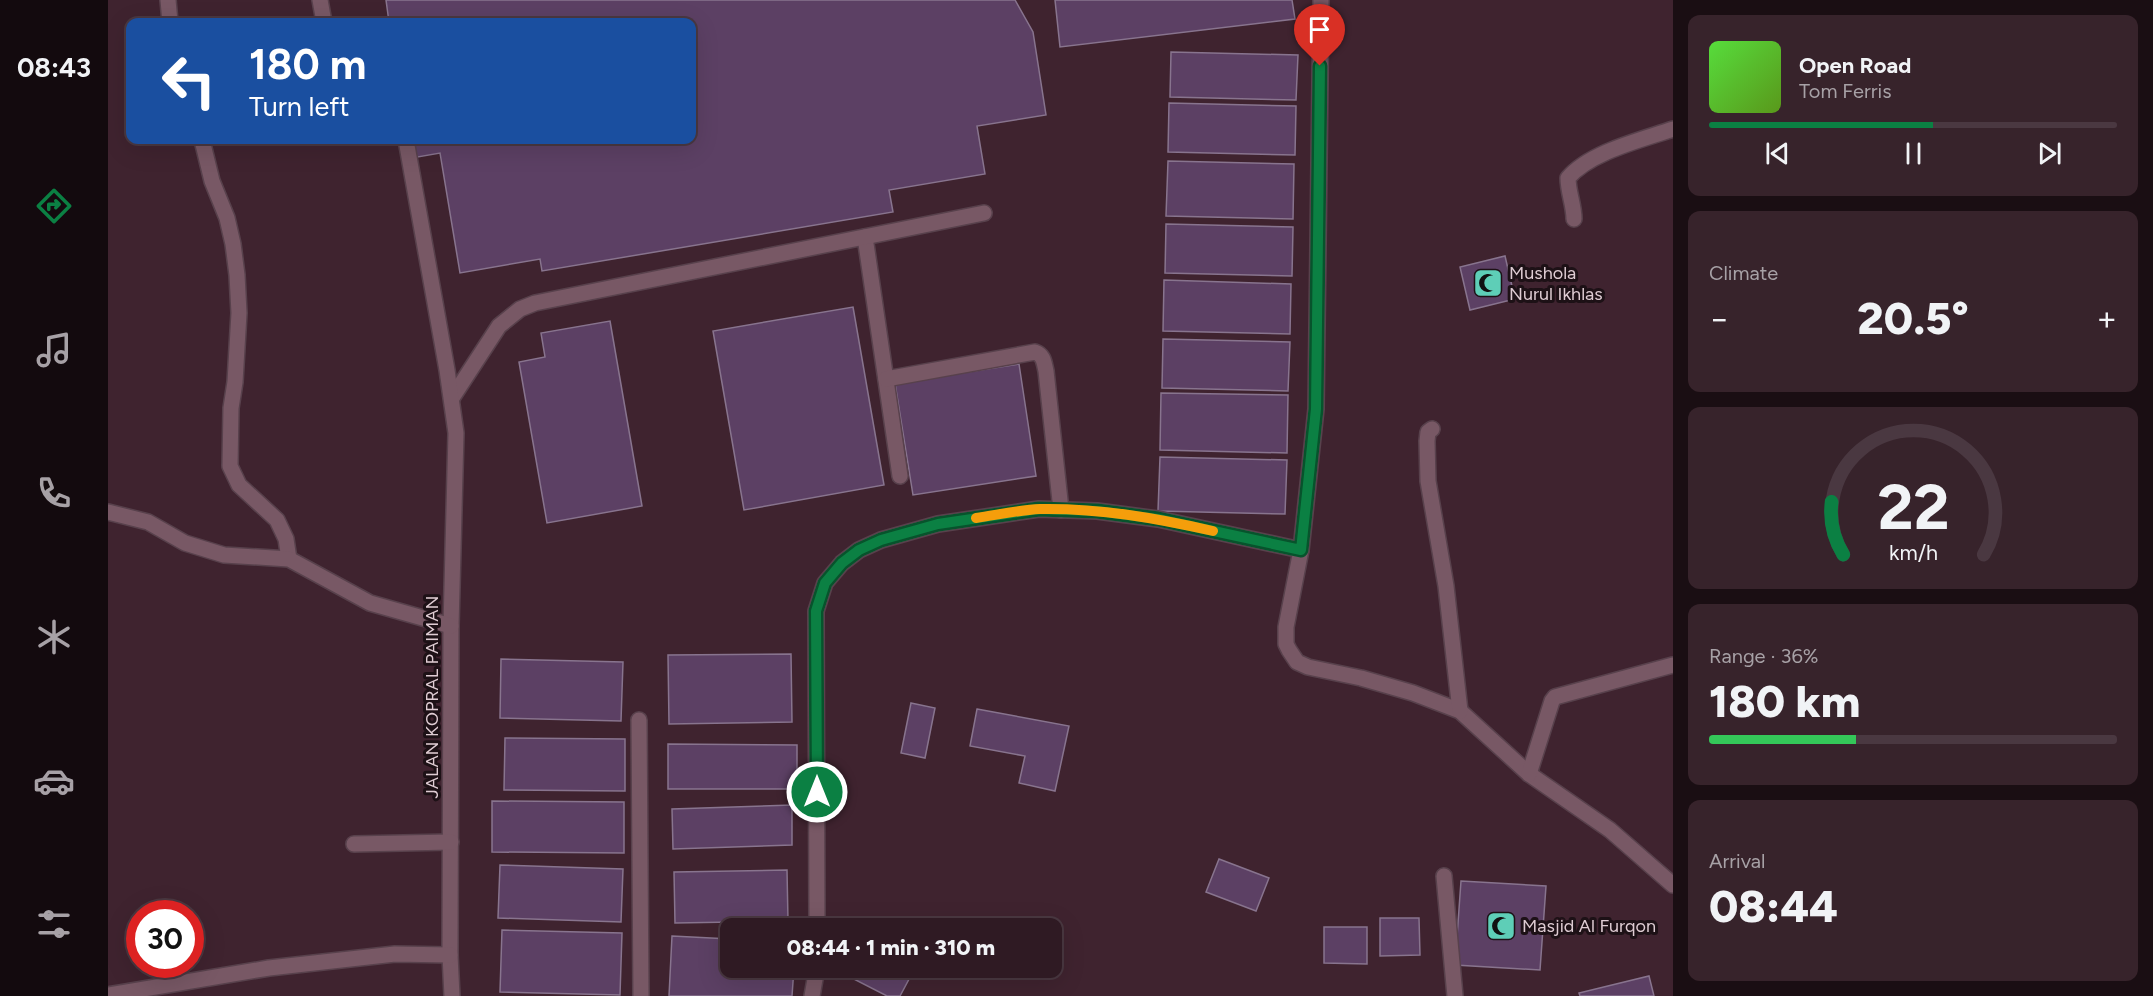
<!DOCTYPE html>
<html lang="en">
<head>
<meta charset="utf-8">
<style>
  :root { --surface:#2f1a23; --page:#37232b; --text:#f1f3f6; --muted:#a7a1a6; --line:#4a3841; --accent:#0b8043 }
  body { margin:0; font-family:Figtree,sans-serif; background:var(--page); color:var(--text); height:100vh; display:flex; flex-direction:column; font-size:22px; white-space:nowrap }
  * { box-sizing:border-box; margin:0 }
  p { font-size:20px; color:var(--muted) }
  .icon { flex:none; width:33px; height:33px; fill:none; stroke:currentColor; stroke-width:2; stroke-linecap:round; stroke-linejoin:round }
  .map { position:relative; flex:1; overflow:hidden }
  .sheet { display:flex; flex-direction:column; gap:15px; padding:15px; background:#1a0e13; width:480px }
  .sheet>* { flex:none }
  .hud { position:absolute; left:18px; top:18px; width:570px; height:126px; border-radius:12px; box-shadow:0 6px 24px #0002,0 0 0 2px var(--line); background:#1a4fa0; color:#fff; overflow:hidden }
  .speed { position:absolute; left:18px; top:900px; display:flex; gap:12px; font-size:30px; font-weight:700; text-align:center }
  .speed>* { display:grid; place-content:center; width:78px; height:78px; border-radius:50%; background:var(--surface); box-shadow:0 6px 24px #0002,0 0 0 2px var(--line); line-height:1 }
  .speed .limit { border:9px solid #d22; background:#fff; color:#111 }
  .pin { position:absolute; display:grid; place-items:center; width:51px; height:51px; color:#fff; margin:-62px -26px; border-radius:50% 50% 50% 0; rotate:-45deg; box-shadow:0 0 6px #0007 }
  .pin .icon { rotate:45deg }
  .me { position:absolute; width:66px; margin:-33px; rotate:0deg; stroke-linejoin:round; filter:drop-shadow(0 0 4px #0008) }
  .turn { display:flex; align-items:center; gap:21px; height:126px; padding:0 24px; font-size:27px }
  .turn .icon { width:78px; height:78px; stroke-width:2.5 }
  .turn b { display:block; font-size:42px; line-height:51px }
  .big { font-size:45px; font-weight:800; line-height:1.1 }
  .sheet .tile { flex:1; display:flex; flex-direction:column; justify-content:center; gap:9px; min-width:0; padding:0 21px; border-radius:12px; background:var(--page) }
  .sheet .dial { align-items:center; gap:0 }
  .dial svg { height:156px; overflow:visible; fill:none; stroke:var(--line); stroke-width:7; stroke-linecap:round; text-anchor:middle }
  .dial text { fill:var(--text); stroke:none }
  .song { display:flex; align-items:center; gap:18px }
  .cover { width:72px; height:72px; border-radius:9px; background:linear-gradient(135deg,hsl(110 70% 55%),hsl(90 70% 35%)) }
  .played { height:6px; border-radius:3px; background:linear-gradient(90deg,var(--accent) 55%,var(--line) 55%) }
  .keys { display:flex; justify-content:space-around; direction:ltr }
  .heat { display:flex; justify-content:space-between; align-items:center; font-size:33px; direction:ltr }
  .charge { height:9px; border-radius:4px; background:linear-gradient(90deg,#34c759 36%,var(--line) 0) }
  .trip { position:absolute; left:612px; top:918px; width:342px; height:60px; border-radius:12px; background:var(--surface); box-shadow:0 6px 24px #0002,0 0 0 2px var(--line); font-weight:800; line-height:60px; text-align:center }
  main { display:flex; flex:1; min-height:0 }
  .menu { display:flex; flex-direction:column; width:108px; justify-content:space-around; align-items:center; background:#130a0e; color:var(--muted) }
  .menu .icon { width:42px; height:42px }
  .menu .active { color:var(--accent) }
  .menu b { font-size:27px; color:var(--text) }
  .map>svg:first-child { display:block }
  .building { fill:#5c4064; stroke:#88748e; stroke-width:1.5 }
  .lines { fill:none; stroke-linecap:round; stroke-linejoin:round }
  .lane-casing { stroke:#58414c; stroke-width:18 }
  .street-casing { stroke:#58414c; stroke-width:18 }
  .lane { stroke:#785865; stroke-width:15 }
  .street { stroke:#785865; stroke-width:15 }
  .route-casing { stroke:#07532c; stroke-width:15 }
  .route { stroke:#0b8043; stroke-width:10 }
  .slow { stroke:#f59e0b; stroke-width:10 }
  .labels { text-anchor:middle; stroke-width:6; stroke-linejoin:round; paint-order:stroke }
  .poi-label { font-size:18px; fill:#dfccd3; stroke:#1d1116; text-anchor:start }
  .street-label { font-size:18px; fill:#dfccd3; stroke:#1d1116 }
</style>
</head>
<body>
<main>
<nav class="menu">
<b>08:43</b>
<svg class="icon active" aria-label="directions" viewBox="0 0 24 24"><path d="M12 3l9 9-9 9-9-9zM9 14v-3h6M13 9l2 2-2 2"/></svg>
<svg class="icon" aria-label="music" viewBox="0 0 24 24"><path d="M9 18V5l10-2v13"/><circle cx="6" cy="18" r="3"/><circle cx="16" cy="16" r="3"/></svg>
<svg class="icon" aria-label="phone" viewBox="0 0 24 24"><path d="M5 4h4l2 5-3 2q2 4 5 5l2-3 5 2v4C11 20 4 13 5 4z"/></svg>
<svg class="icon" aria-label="climate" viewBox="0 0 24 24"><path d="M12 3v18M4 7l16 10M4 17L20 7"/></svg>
<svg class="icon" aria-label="car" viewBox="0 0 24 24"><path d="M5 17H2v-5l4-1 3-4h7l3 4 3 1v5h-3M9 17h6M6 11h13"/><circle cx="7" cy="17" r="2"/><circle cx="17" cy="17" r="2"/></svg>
<svg class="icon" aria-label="filters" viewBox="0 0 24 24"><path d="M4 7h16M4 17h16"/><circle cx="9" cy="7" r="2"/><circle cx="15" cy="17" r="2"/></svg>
</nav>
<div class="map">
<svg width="1565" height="996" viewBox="0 0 1565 996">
  <rect width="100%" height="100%" fill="#3f232f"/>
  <g class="building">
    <polygon points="278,0 907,0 925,32 938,115 869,126 877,174 781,190 785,212 434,271 432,259 352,273 332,153 304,158 301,140 584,140 584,22 281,22"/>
    <polygon points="947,0 1184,0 1187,19 952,47"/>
    <polygon points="1063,52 1190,55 1188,100 1062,97"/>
    <polygon points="1061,103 1188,106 1187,155 1060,152"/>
    <polygon points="1060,161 1186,164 1185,219 1058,216"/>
    <polygon points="1058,224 1185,227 1184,276 1057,273"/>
    <polygon points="1397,256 1407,299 1362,310 1352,267"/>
    <polygon points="1056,280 1183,284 1182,334 1055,331"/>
    <polygon points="745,307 776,485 636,510 605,331"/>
    <polygon points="502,321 534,506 439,523 411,362 437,357 433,333"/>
    <polygon points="1055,339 1182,342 1180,391 1054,388"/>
    <polygon points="911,364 928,476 805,495 787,383"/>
    <polygon points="1053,393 1180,395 1179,453 1052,450"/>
    <polygon points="1052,457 1179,460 1177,514 1050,511"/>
    <polygon points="683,654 684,722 561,724 560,655"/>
    <polygon points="393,659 515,662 513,721 392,718"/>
    <polygon points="803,703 827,708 817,758 793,753"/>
    <polygon points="869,709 961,726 947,791 911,783 917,756 862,746"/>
    <polygon points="397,738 517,739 517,791 396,790"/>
    <polygon points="560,744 689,745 689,789 560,789"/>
    <polygon points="384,801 516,802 516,853 384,852"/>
    <polygon points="684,805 684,845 565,849 564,809"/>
    <polygon points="1111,859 1161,878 1148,911 1098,892"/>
    <polygon points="392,865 515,869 513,922 390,918"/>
    <polygon points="679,870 680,921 567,923 566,872"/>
    <polygon points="1353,881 1438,886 1432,970 1347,965"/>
    <polygon points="1272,918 1311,918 1312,955 1272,956"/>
    <polygon points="1216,927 1259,927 1259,964 1216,963"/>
    <polygon points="394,930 514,933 512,995 392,992"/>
    <polygon points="564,936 622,939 622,968 686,968 684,996 561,996"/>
    <polygon points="737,968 807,968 792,996 779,996 734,973"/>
    <polygon points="1541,976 1546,996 1472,996 1471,993"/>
  </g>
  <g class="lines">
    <g class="lane-casing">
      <g id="lane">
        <polyline points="757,237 792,476"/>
        <path d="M778 379 927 352C936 355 936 363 938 371L953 510"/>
        <polyline points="344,398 391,326 412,309 427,303 876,213"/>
      </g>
    </g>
    <g class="street-casing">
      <g id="street">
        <polyline points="60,0 62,22"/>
        <polyline points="212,0 216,22"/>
        <polyline points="1213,0 1208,409 1193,550 1178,627 1178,644 1181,650 1189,662 1200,667 1253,678 1305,693 1352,711 1421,774 1502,830 1565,885"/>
        <polyline points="94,140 104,181 119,218 125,244 129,275 131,313 127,382 123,408 122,466 131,485 169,520 178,539 181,559"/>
        <polyline points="298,140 339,370 348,433 343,626 342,955 344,996"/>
        <path d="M1466 219C1466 205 1460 192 1460 178 1482 152 1533 140 1565 129"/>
        <polyline points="1324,429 1320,432 1319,441 1320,481 1338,586 1352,711"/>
        <polyline points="0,512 40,522 77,543 116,555 181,559 262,603 343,626"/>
        <polyline points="531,720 533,996"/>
        <polyline points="1421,774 1444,701 1447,697 1565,665"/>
        <polyline points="246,844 343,842"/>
        <polyline points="1336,876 1347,996"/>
        <polyline points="709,928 708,611 717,583 734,563 751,550 773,540 830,524 931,509 989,511 1050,519 1193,550"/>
        <polyline points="0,995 161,968 287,954 342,955"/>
        <polyline points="704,996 709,968"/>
      </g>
    </g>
    <use href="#lane" class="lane"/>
    <use href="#street" class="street"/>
  </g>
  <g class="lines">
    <g class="route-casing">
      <polyline id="route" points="709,792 708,611 717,583 734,563 751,550 773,540 830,524 931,509 989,511 1050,519 1193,550 1208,409 1212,66"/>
    </g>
    <use href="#route" class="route"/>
    <path class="slow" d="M868 518C889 515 911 510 932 509 991 508 1048 518 1105 531"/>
  </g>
  <defs>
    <g id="mosque-square" transform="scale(1.5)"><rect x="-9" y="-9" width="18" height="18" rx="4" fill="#5eceb7" stroke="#1d1116"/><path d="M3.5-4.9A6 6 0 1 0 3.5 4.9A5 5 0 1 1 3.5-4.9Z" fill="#111"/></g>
  </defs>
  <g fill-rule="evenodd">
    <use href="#mosque-square" x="1380" y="283"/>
    <use href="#mosque-square" x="1393" y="926"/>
  </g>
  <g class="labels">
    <g class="poi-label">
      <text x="1401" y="279">Mushola<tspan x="1401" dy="21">Nurul Ikhlas</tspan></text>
      <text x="1414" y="932">Masjid Al Furqon</text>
    </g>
    <g class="street-label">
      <text transform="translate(324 697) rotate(-90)" y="6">JALAN KOPRAL PAIMAN</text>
    </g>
  </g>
</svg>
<div class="speed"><div class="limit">30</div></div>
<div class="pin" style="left:1212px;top:66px;background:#d93025"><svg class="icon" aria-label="arrive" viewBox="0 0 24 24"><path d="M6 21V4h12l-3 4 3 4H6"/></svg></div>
<svg class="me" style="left:709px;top:792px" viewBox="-20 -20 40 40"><circle r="17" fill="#0b8043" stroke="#fff" stroke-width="3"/><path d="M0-11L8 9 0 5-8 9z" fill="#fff"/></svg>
<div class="trip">08:44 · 1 min · 310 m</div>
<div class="hud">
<div class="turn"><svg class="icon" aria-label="left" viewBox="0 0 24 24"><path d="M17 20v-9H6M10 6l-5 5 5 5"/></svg><div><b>180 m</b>Turn left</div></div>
</div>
</div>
<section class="sheet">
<div class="tile">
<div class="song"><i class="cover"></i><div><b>Open Road</b><p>Tom Ferris</p></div></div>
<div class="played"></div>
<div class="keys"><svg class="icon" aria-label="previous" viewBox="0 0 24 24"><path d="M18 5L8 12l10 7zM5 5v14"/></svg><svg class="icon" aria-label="pause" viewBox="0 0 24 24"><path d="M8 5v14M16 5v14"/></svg><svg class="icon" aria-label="next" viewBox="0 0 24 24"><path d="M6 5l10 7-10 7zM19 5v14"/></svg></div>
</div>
<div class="tile"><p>Climate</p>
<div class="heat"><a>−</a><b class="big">20.5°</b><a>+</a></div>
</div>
<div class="tile dial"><svg viewBox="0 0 100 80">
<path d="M14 69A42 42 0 1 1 86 69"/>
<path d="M14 69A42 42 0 0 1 8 42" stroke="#0b8043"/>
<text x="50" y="56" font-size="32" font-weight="700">22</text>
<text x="50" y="72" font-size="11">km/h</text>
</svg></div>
<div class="tile"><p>Range · 36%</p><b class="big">180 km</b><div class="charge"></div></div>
<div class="tile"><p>Arrival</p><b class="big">08:44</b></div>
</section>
</main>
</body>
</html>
